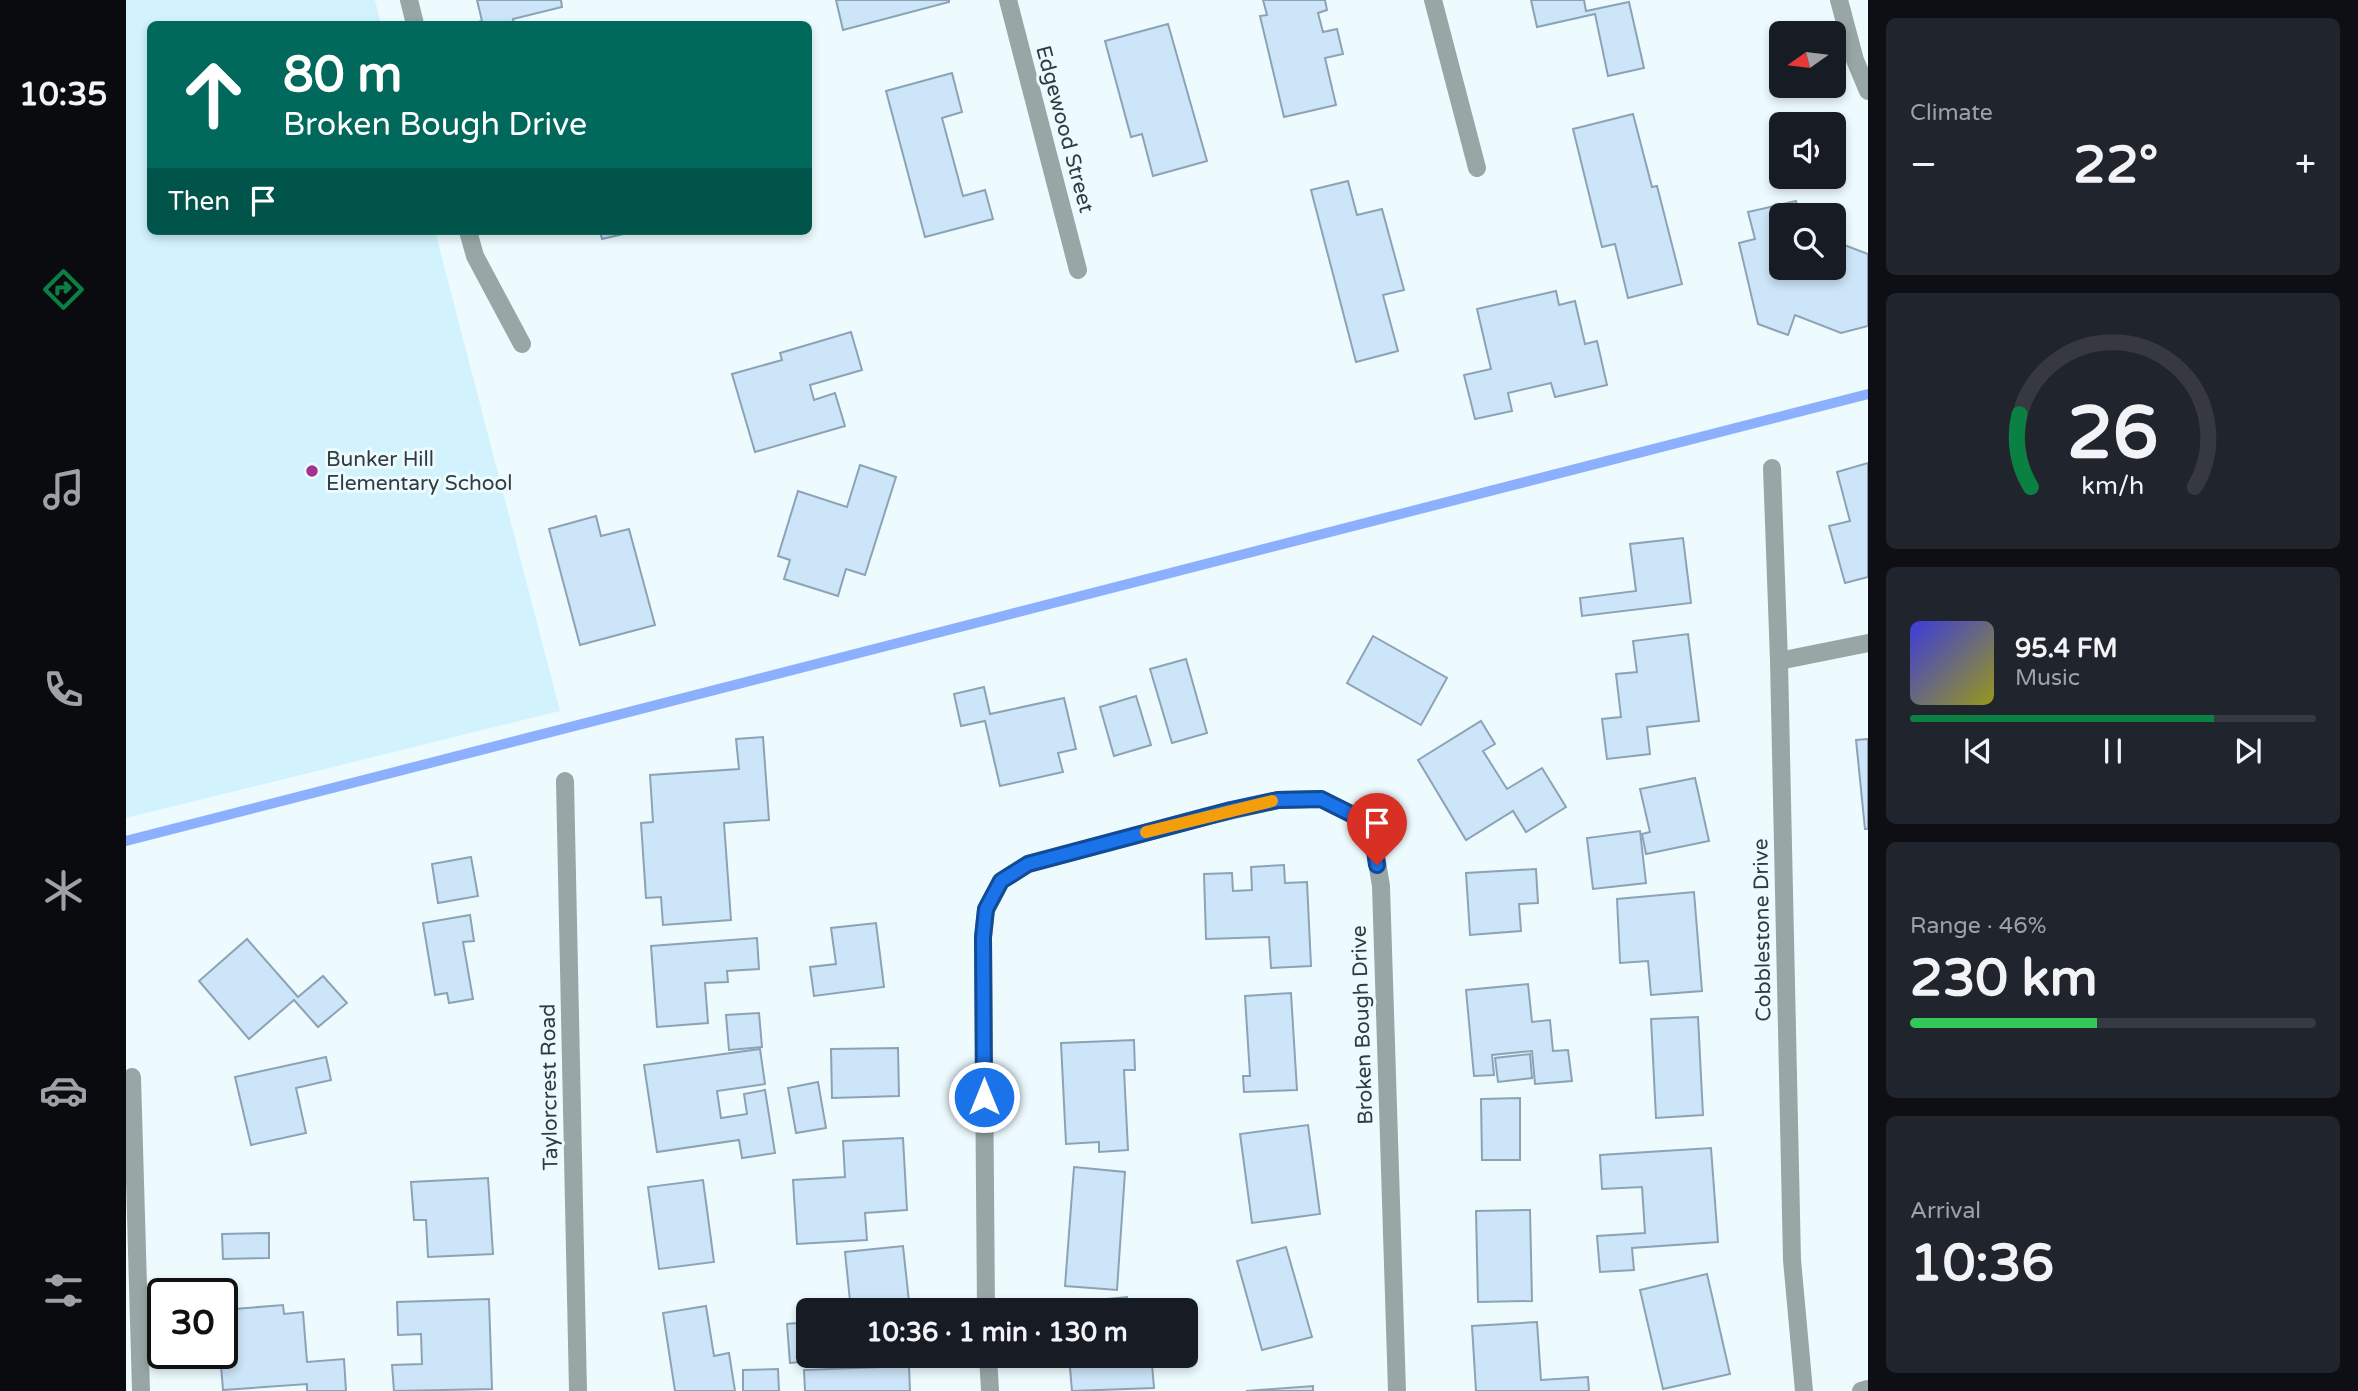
<!DOCTYPE html>
<html lang="en">
<head>
<meta charset="utf-8">
<style>
  :root { --surface:#171b24; --page:#20242c; --text:#f1f3f6; --muted:#9ea1a6; --line:#363941; --accent:#0b8043 }
  body { margin:0; font-family:"Varela Round",sans-serif; background:var(--page); color:var(--text); height:100vh; display:flex; flex-direction:column; font-size:26px; white-space:nowrap }
  * { box-sizing:border-box; margin:0 }
  p { font-size:23px; color:var(--muted) }
  .icon { flex:none; width:38px; height:38px; fill:none; stroke:currentColor; stroke-width:2; stroke-linecap:round; stroke-linejoin:round }
  .map { position:relative; flex:1; overflow:hidden }
  .side { display:flex; flex-direction:column; gap:18px; padding:18px; background:#0d0f14; width:490px }
  .side>* { flex:none }
  .top-card { position:absolute; left:21px; top:21px; width:665px; height:214px; border-radius:10px; box-shadow:0 4px 10px #0003; background:#00695c; color:#fff; overflow:hidden }
  .needle { width:46px; rotate:256deg }
  .fabs { position:absolute; left:1643px; top:21px; display:grid; gap:14px }
  .fabs a { display:grid; place-items:center; width:77px; height:77px; border-radius:10px; background:var(--surface); box-shadow:0 4px 10px #0003; font-size:35px }
  .speed { position:absolute; left:21px; top:1278px; display:flex; gap:14px; font-size:35px; font-weight:700; text-align:center }
  .speed>* { display:grid; place-content:center; width:91px; height:91px; border-radius:50%; background:var(--surface); box-shadow:0 4px 10px #0003; line-height:1 }
  .speed .limit { border:4px solid #111; border-radius:10px; background:#fff; color:#111 }
  .pin { position:absolute; display:grid; place-items:center; width:60px; height:60px; color:#fff; margin:-72px -30px; border-radius:50% 50% 50% 0; rotate:-45deg; box-shadow:0 0 7px #0007 }
  .pin .icon { rotate:45deg }
  .me { position:absolute; width:77px; margin:-38px; rotate:0deg; stroke-linejoin:round; filter:drop-shadow(0 0 5px #0008) }
  .turn { display:flex; align-items:center; gap:24px; height:147px; padding:0 21px; font-size:32px }
  .turn .icon { width:91px; height:91px; stroke-width:2.5 }
  .turn b { display:block; font-size:49px; line-height:60px }
  .then { display:flex; align-items:center; height:66px; padding:0 21px; background:#0003; gap:14px; font-size:26px }
  .big { font-size:52px; font-weight:700; line-height:1.1 }
  .side .card { flex:1; display:flex; flex-direction:column; justify-content:center; gap:10px; min-width:0; padding:0 24px; border-radius:10px; background:var(--page) }
  .side .dial { align-items:center; gap:0 }
  .dial svg { height:182px; overflow:visible; fill:none; stroke:var(--line); stroke-width:7; stroke-linecap:round; text-anchor:middle }
  .dial text { fill:var(--text); stroke:none }
  .song { display:flex; align-items:center; gap:21px }
  .cover { width:84px; height:84px; border-radius:10px; background:linear-gradient(135deg,hsl(240 70% 55%),hsl(60 70% 35%)) }
  .played { height:7px; border-radius:4px; background:linear-gradient(90deg,var(--accent) 75%,var(--line) 75%) }
  .keys { display:flex; justify-content:space-around; direction:ltr }
  .heat { display:flex; justify-content:space-between; align-items:center; font-size:38px; direction:ltr }
  .charge { height:10px; border-radius:5px; background:linear-gradient(90deg,#34c759 46%,var(--line) 0) }
  .trip { position:absolute; left:670px; top:1298px; width:402px; height:70px; border-radius:10px; background:var(--surface); box-shadow:0 4px 10px #0003; font-weight:700; line-height:70px; text-align:center }
  main { display:flex; flex:1; min-height:0 }
  .menu { display:flex; flex-direction:column; width:126px; justify-content:space-around; align-items:center; background:#090b0e; color:var(--muted) }
  .menu .icon { width:49px; height:49px }
  .menu .active { color:var(--accent) }
  .menu b { font-size:32px; color:var(--text) }
  .map>svg:first-child { display:block }
  .built { fill:#d2f3fe }
  .lines { fill:none; stroke-linecap:round; stroke-linejoin:round }
  .stream { stroke:#8db0fe; stroke-width:10 }
  .building { fill:#cce5f8; stroke:#8ca3b5; stroke-width:2 }
  .street { stroke:#98a7a6; stroke-width:18 }
  .route-casing { stroke:#114b97; stroke-width:18 }
  .route { stroke:#1a73e8; stroke-width:12 }
  .slow { stroke:#f59e0b; stroke-width:12 }
  .poi-dot { fill:#a4338f; stroke:#edfbff; stroke-width:2.5 }
  .labels { text-anchor:middle; stroke-width:6; stroke-linejoin:round; paint-order:stroke }
  .street-label { font-size:21px; fill:#2f3c40; stroke:#edfbff }
  .poi-label { font-size:21px; fill:#2f3c40; stroke:#edfbff; text-anchor:start }
</style>
</head>
<body>
<main>
<nav class="menu">
<b>10:35</b>
<svg class="icon active" aria-label="directions" viewBox="0 0 24 24"><path d="M12 3l9 9-9 9-9-9zM9 14v-3h6M13 9l2 2-2 2"/></svg>
<svg class="icon" aria-label="music" viewBox="0 0 24 24"><path d="M9 18V5l10-2v13"/><circle cx="6" cy="18" r="3"/><circle cx="16" cy="16" r="3"/></svg>
<svg class="icon" aria-label="phone" viewBox="0 0 24 24"><path d="M5 4h4l2 5-3 2q2 4 5 5l2-3 5 2v4C11 20 4 13 5 4z"/></svg>
<svg class="icon" aria-label="climate" viewBox="0 0 24 24"><path d="M12 3v18M4 7l16 10M4 17L20 7"/></svg>
<svg class="icon" aria-label="car" viewBox="0 0 24 24"><path d="M5 17H2v-5l4-1 3-4h7l3 4 3 1v5h-3M9 17h6M6 11h13"/><circle cx="7" cy="17" r="2"/><circle cx="17" cy="17" r="2"/></svg>
<svg class="icon" aria-label="filters" viewBox="0 0 24 24"><path d="M4 7h16M4 17h16"/><circle cx="9" cy="7" r="2"/><circle cx="15" cy="17" r="2"/></svg>
</nav>
<div class="map">
<svg width="1742" height="1391" viewBox="0 0 1742 1391">
  <rect width="100%" height="100%" fill="#edfbff"/>
  <polygon class="built" points="0,0 249,0 255,24 24,24 24,231 309,231 434,711 0,818"/>
  <g class="lines">
    <polyline class="stream" points="0,841 1742,394"/>
  </g>
  <g class="building">
    <polygon points="351,0 435,0 436,7 387,19 388,24 343,24 356,21"/>
    <polygon points="710,0 823,0 823,2 717,30"/>
    <polygon points="1137,0 1199,0 1201,10 1192,13 1197,32 1211,29 1217,54 1199,58 1210,105 1158,117 1134,16 1141,15"/>
    <polygon points="1405,0 1458,0 1460,11 1503,2 1518,68 1482,76 1469,14 1411,27"/>
    <polygon points="1042,24 1081,161 1027,176 1016,134 1005,137 979,41"/>
    <polygon points="826,73 836,112 816,118 837,196 859,190 867,219 799,237 760,91"/>
    <polygon points="1507,114 1526,187 1531,186 1556,284 1502,298 1489,244 1476,247 1447,129"/>
    <polygon points="1222,181 1231,215 1256,209 1278,290 1257,295 1272,351 1230,362 1185,190"/>
    <polygon points="1670,201 1673,215 1656,215 1656,268 1708,268 1708,241 1742,254 1742,326 1715,333 1669,315 1662,335 1632,324 1613,243 1629,239 1622,212"/>
    <polygon points="474,231 510,231 476,239"/>
    <polygon points="1430,291 1433,305 1449,301 1459,344 1471,341 1481,385 1429,397 1425,383 1382,393 1386,411 1349,419 1338,375 1365,369 1351,309"/>
    <polygon points="725,332 736,370 684,385 688,400 709,393 719,426 629,452 606,374 656,360 654,353"/>
    <polygon points="1742,463 1742,577 1719,583 1703,526 1724,521 1711,472"/>
    <polygon points="734,465 770,477 739,575 720,569 712,596 658,579 664,560 652,556 672,491 721,507"/>
    <polygon points="470,516 475,536 503,529 529,625 454,645 423,529"/>
    <polygon points="1557,538 1565,603 1456,616 1454,598 1510,591 1504,544"/>
    <polygon points="1562,634 1573,721 1521,727 1524,754 1481,759 1476,719 1495,717 1490,674 1511,672 1507,641"/>
    <polygon points="1247,636 1321,678 1295,725 1221,683"/>
    <polygon points="1060,659 1081,733 1046,743 1024,669"/>
    <polygon points="858,687 864,714 938,698 950,749 932,753 937,772 874,786 859,721 835,726 828,694"/>
    <polygon points="1010,696 1025,745 988,756 974,707"/>
    <polygon points="1355,721 1369,744 1357,751 1381,789 1416,768 1440,807 1400,832 1387,811 1340,840 1292,760"/>
    <polygon points="637,737 643,820 598,823 605,920 537,925 535,897 520,898 515,823 527,822 524,775 613,769 610,739"/>
    <polygon points="1742,739 1742,829 1739,829 1730,740"/>
    <polygon points="1569,778 1583,841 1520,854 1516,834 1524,832 1514,789"/>
    <polygon points="1514,831 1520,883 1467,889 1461,838"/>
    <polygon points="345,857 352,896 312,903 306,864"/>
    <polygon points="1158,865 1159,883 1181,882 1185,966 1145,968 1143,937 1080,939 1078,874 1106,873 1107,891 1126,890 1125,867"/>
    <polygon points="1410,869 1412,903 1393,904 1395,931 1344,935 1340,873"/>
    <polygon points="1568,892 1576,991 1525,995 1522,961 1494,963 1491,899"/>
    <polygon points="344,915 348,941 337,942 347,999 323,1003 321,993 309,995 297,923"/>
    <polygon points="750,923 758,987 688,996 684,967 710,964 705,928"/>
    <polygon points="631,938 633,969 601,971 602,982 579,983 582,1023 531,1027 525,946"/>
    <polygon points="121,939 172,997 197,976 221,1003 192,1027 168,1000 123,1039 73,981"/>
    <polygon points="1402,984 1406,1022 1424,1020 1427,1051 1442,1050 1446,1081 1409,1084 1406,1051 1366,1055 1368,1075 1348,1076 1340,990"/>
    <polygon points="1165,993 1171,1090 1118,1092 1117,1076 1124,1076 1119,996"/>
    <polygon points="633,1013 636,1047 603,1050 600,1015"/>
    <polygon points="1572,1017 1577,1115 1530,1118 1525,1019"/>
    <polygon points="1008,1040 1009,1070 998,1070 1002,1150 973,1152 973,1142 940,1144 935,1043"/>
    <polygon points="772,1048 773,1096 706,1098 705,1049"/>
    <polygon points="634,1049 639,1084 591,1091 595,1118 621,1114 618,1094 639,1090 649,1153 616,1158 613,1140 531,1152 518,1065"/>
    <polygon points="1404,1054 1406,1078 1372,1082 1369,1058"/>
    <polygon points="200,1057 205,1080 170,1088 180,1133 125,1145 109,1077"/>
    <polygon points="692,1082 700,1128 670,1133 662,1088"/>
    <polygon points="1394,1098 1394,1160 1356,1160 1355,1099"/>
    <polygon points="1182,1125 1194,1214 1126,1223 1114,1134"/>
    <polygon points="777,1138 781,1210 739,1213 741,1240 671,1244 667,1180 719,1177 717,1141"/>
    <polygon points="1585,1148 1592,1242 1506,1248 1508,1270 1474,1272 1471,1236 1519,1233 1516,1187 1476,1189 1474,1155"/>
    <polygon points="948,1167 999,1172 991,1290 939,1286"/>
    <polygon points="362,1178 367,1254 302,1257 300,1220 288,1220 285,1182"/>
    <polygon points="577,1180 588,1262 533,1269 522,1187"/>
    <polygon points="1404,1210 1406,1301 1352,1302 1350,1211"/>
    <polygon points="143,1233 143,1258 97,1259 96,1234"/>
    <polygon points="777,1246 784,1311 725,1311 719,1252"/>
    <polygon points="1160,1247 1186,1337 1136,1350 1111,1261"/>
    <polygon points="1581,1274 1604,1374 1537,1389 1514,1290"/>
    <polygon points="1001,1297 1002,1311 939,1311 938,1303"/>
    <polygon points="363,1299 366,1389 268,1391 266,1365 296,1364 295,1334 272,1335 271,1302"/>
    <polygon points="157,1305 158,1314 177,1312 181,1362 218,1359 220,1391 181,1391 181,1384 97,1390 94,1353 96,1353 96,1310"/>
    <polygon points="580,1306 588,1356 603,1353 609,1391 549,1391 537,1313"/>
    <polygon points="682,1322 682,1356 699,1356 699,1360 664,1363 661,1324"/>
    <polygon points="1411,1322 1415,1380 1462,1377 1463,1391 1350,1391 1346,1326"/>
    <polygon points="943,1356 1007,1356 1007,1366 1026,1364 1028,1388 946,1391"/>
    <polygon points="783,1366 784,1391 679,1391 678,1370"/>
    <polygon points="652,1369 653,1391 617,1391 617,1370"/>
    <polygon points="1187,1386 1187,1391 1120,1391"/>
  </g>
  <g class="lines">
    <g class="street">
      <polyline points="283,0 289,24"/>
      <polyline points="882,0 952,270"/>
      <polyline points="1307,0 1351,168"/>
      <polyline points="1713,0 1729,60 1742,91"/>
      <polyline points="342,231 349,256 396,344"/>
      <polyline points="1646,468 1653,661 1666,1260 1678,1391"/>
      <polyline points="1653,661 1742,643"/>
      <polyline points="439,781 452,1391"/>
      <polyline points="6,1077 15,1391"/>
      <polyline points="860,1311 857,937 860,910 875,881 902,864 1082,816 1152,800 1195,799 1227,815 1248,844 1255,886 1271,1391"/>
      <polyline points="862,1356 864,1391"/>
      <polyline points="1735,1391 1742,1389"/>
    </g>
  </g>
  <g class="lines">
    <g class="route-casing">
      <polyline id="route" points="858,1097 857,937 860,909 875,881 902,864 1105,810 1152,800 1195,799 1227,815 1248,844 1251,865"/>
    </g>
    <use href="#route" class="route"/>
    <polyline class="slow" points="1020,832 1146,801"/>
  </g>
  <circle class="poi-dot" cx="186" cy="471" r="7"/>
  <g class="labels">
    <g class="street-label">
      <text transform="translate(939 129) rotate(75)" y="7">Edgewood Street</text>
      <text transform="translate(1636 930) rotate(-91)" y="7">Cobblestone Drive</text>
      <text transform="translate(1236 1025) rotate(-92)" y="7">Broken Bough Drive</text>
      <text transform="translate(423 1087) rotate(-91)" y="7">Taylorcrest Road</text>
    </g>
    <g class="poi-label">
      <text x="200" y="466">Bunker Hill<tspan x="200" dy="24">Elementary School</tspan></text>
    </g>
  </g>
</svg>
<div class="fabs">
<a><svg class="needle" viewBox="-14 -14 28 28"><path d="M0-13l5 13h-10z" fill="#e53935"/><path d="M0 13l5-13h-10z" fill="#9ea1a6"/></svg></a>
<a><svg class="icon" aria-label="sound" viewBox="0 0 24 24"><path d="M4 9h4l5-4v14l-5-4H4zM17 9q2 3 0 6"/></svg></a>
<a><svg class="icon" aria-label="search" viewBox="0 0 24 24"><circle cx="10" cy="10" r="6"/><path d="M15 15l6 6"/></svg></a>
</div>
<div class="speed"><div class="limit">30</div></div>
<div class="pin" style="left:1251px;top:865px;background:#d93025"><svg class="icon" aria-label="arrive" viewBox="0 0 24 24"><path d="M6 21V4h12l-3 4 3 4H6"/></svg></div>
<svg class="me" style="left:858px;top:1097px" viewBox="-20 -20 40 40"><circle r="17" fill="#1a73e8" stroke="#fff" stroke-width="3"/><path d="M0-11L8 9 0 5-8 9z" fill="#fff"/></svg>
<div class="trip">10:36 · 1 min · 130 m</div>
<div class="top-card">
<div class="turn"><svg class="icon" aria-label="ahead" viewBox="0 0 24 24"><path d="M12 20V5M6 11l6-6 6 6"/></svg><div><b>80 m</b>Broken Bough Drive</div></div>
<div class="then">Then<svg class="icon" aria-label="arrive" viewBox="0 0 24 24"><path d="M6 21V4h12l-3 4 3 4H6"/></svg></div>
</div>
</div>
<section class="side">
<div class="card"><p>Climate</p>
<div class="heat"><a>−</a><b class="big">22°</b><a>+</a></div>
</div>
<div class="card dial"><svg viewBox="0 0 100 80">
<path d="M14 69A42 42 0 1 1 86 69"/>
<path d="M14 69A42 42 0 0 1 9 37" stroke="#0b8043"/>
<text x="50" y="56" font-size="32" font-weight="700">26</text>
<text x="50" y="72" font-size="11">km/h</text>
</svg></div>
<div class="card">
<div class="song"><i class="cover"></i><div><b>95.4 FM</b><p>Music</p></div></div>
<div class="played"></div>
<div class="keys"><svg class="icon" aria-label="previous" viewBox="0 0 24 24"><path d="M18 5L8 12l10 7zM5 5v14"/></svg><svg class="icon" aria-label="pause" viewBox="0 0 24 24"><path d="M8 5v14M16 5v14"/></svg><svg class="icon" aria-label="next" viewBox="0 0 24 24"><path d="M6 5l10 7-10 7zM19 5v14"/></svg></div>
</div>
<div class="card"><p>Range · 46%</p><b class="big">230 km</b><div class="charge"></div></div>
<div class="card"><p>Arrival</p><b class="big">10:36</b></div>
</section>
</main>
</body>
</html>
